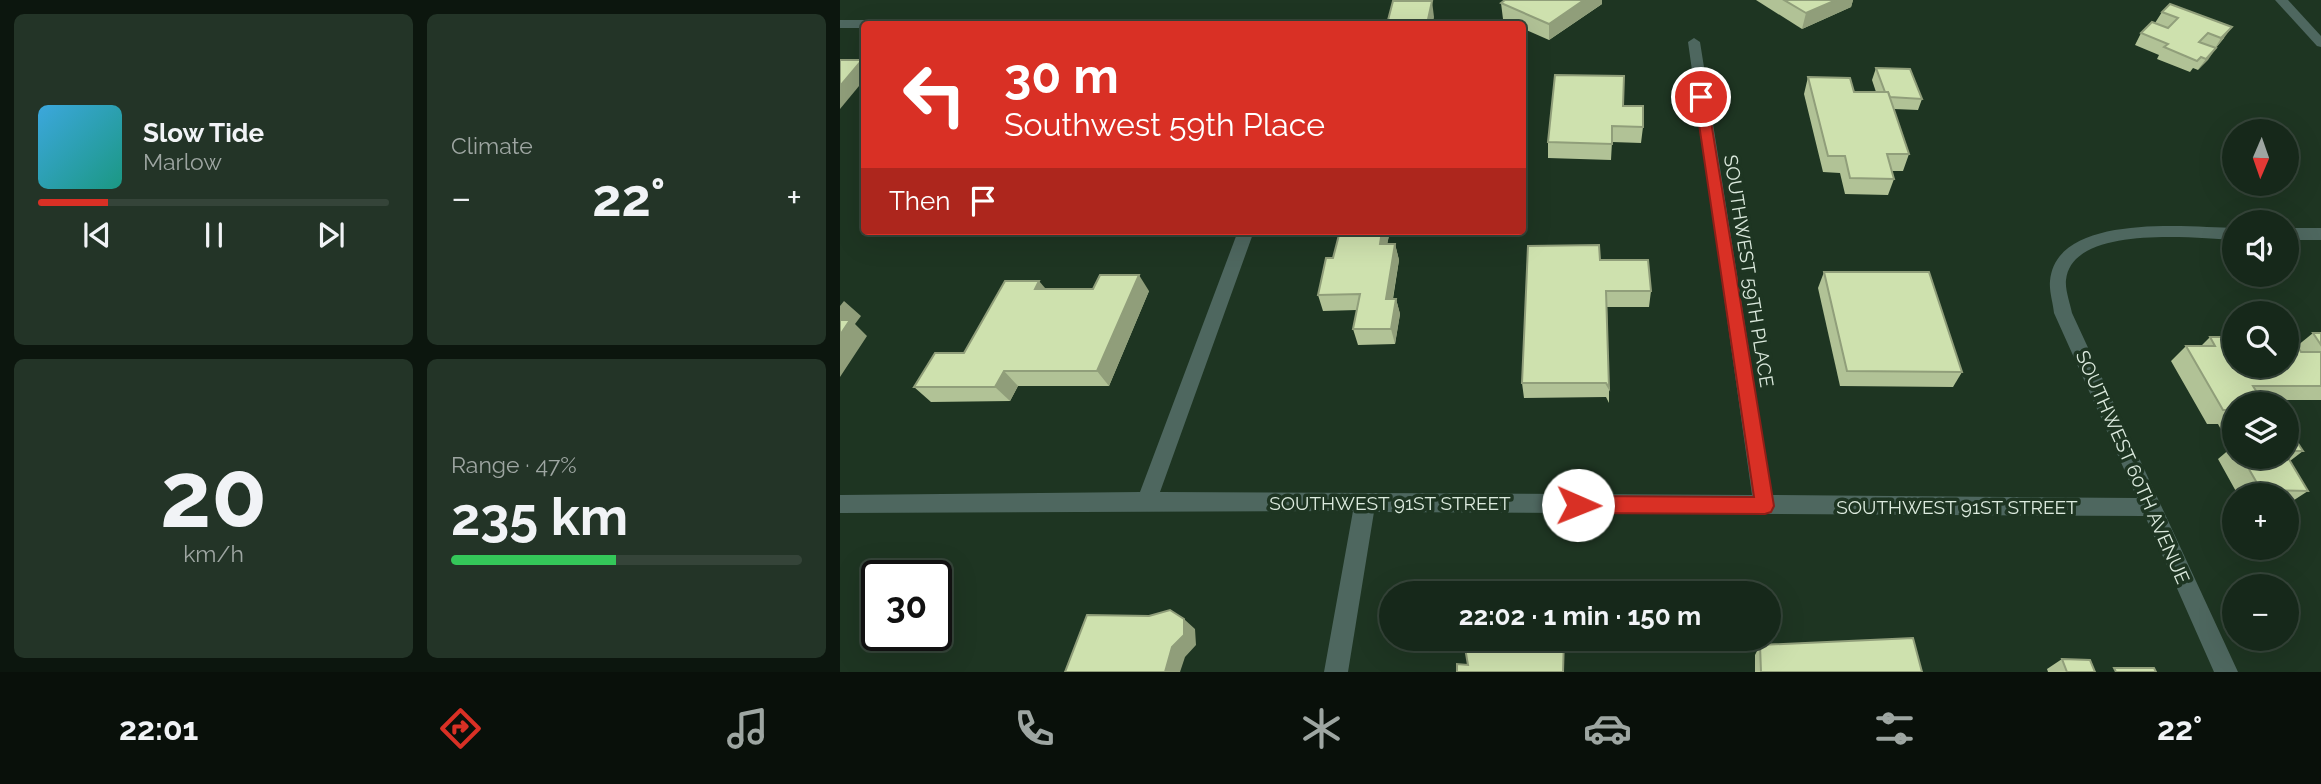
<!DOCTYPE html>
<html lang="en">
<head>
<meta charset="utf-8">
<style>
  :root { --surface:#16281a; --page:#233427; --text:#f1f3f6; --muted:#9ea6a2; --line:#354439; --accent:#d93025 }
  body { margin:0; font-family:Raleway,sans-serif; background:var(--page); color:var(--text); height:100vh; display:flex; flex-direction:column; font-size:26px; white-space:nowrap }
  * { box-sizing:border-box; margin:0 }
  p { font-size:23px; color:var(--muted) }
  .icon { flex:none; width:38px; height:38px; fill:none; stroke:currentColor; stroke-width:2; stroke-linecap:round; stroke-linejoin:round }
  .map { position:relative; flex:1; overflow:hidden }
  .side { display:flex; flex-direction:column; gap:14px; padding:14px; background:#0c160e; width:840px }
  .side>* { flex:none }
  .banner { position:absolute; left:21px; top:21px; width:665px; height:214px; border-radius:7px; box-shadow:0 7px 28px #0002,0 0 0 2px var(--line); background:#d93025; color:#fff; overflow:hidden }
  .needle { width:46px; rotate:182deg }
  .fabs { position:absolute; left:1382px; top:119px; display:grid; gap:14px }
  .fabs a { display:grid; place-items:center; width:77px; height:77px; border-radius:50%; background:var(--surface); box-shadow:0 7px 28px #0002,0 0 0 2px var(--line); font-size:35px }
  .speed { position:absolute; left:21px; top:560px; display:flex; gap:14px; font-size:35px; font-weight:700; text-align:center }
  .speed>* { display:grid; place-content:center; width:91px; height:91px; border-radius:50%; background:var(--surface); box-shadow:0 7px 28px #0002,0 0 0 2px var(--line); line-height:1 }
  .speed .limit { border:4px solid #111; border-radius:10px; background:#fff; color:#111 }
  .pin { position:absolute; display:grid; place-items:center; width:60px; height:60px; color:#fff; margin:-30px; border:4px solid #fff; border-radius:50%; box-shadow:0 2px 7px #0007 }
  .me { position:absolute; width:77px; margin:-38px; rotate:91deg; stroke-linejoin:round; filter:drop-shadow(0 0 5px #0008) }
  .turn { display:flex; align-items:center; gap:24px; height:147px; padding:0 28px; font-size:32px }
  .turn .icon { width:91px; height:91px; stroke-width:2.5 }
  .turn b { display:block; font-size:49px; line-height:60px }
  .then { display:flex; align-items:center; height:66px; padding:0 28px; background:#0003; gap:14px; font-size:26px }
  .big { font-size:52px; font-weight:700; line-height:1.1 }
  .side .tile { flex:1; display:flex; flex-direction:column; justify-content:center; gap:10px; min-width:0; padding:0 24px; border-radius:10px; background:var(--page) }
  .side .dial { align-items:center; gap:0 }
  .dial b { font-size:91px; line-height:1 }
  .song { display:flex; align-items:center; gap:21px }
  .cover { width:84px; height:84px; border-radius:10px; background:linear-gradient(135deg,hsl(200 70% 55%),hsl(170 70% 35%)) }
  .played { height:7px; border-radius:4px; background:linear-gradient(90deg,var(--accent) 20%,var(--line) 20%) }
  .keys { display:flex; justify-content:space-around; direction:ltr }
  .heat { display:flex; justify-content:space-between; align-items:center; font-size:38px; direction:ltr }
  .charge { height:10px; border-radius:5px; background:linear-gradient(90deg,#34c759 47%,var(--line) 0) }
  .side .tiles { flex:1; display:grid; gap:14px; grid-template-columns:repeat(2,1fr) }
  .trip { position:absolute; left:539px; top:581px; width:402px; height:70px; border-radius:35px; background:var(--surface); box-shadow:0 7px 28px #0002,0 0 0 2px var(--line); font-weight:700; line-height:70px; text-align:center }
  .tabs { display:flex; height:112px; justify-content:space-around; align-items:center; background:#09100a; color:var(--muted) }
  .tabs .icon { width:49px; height:49px }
  .tabs .selected { color:var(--accent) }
  .tabs b { font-size:32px; color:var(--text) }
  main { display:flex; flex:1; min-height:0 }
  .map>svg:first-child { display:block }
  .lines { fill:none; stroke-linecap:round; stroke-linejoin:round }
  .minor { fill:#4e675f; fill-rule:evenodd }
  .wall { fill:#b1c296 }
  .shaded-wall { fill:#909e7a }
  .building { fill:#cee1ae; stroke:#909e7a; stroke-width:2 }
  .route { fill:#d93025; stroke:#8d1f18; stroke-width:2 }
  .labels { text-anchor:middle; stroke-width:7; stroke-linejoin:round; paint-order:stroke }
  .street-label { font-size:19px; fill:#dceade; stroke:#1e3522 }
</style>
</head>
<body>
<main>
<section class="side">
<div class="tiles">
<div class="tile">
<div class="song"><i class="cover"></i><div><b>Slow Tide</b><p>Marlow</p></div></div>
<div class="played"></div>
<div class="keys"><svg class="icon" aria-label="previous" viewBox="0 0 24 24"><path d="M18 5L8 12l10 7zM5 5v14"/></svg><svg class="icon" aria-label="pause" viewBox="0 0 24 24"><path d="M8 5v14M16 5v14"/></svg><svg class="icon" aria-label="next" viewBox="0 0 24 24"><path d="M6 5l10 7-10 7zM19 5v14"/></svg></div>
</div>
<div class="tile"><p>Climate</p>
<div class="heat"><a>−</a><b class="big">22°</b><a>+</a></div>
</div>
<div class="tile dial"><b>20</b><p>km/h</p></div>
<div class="tile"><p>Range · 47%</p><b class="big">235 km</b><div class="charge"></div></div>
</div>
</section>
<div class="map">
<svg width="1481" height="672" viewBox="0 0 1481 672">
  <rect width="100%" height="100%" fill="#1e3522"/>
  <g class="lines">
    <g class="minor">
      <polygon points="1435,0 1448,0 1481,36 1481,47 1477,46"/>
      <polygon points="0,20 391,20 397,24 24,24 24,28 0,28"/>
      <path d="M854 38 860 42 932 495 1297 498 1214 313C1213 303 1209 291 1210 281 1216 212 1348 227 1395 228V240C1355 238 1232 224 1226 280 1225 290 1230 303 1232 313L1398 672H1374L1305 516 534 512 508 672H484L513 511 0 513V495L300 492 398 231H414L320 492 912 495 848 42Z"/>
      <rect x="1447" y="228" width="34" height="12"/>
    </g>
  </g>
  <g class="wall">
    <polygon points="665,0 762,0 762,4 709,40 682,28 682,24 675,24 663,19 661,3"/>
    <polygon points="916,0 1013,0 1011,7 962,29"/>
    <polygon points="1330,4 1384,38 1358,70 1353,68 1350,72 1317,59 1319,55 1295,45 1301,33 1315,23 1322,12"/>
    <polygon points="1036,68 1082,99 1078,110 1054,109 1069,154 1063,171 1052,171 1054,179 1048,195 1005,194 1000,173 983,172 964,94 968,77 1014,92 1036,92 1032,80"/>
    <polygon points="783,106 803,127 801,143 772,142 771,160 708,158 708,142"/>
    <polygon points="500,231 550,231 547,244 555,244 559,260 553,299 556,299 560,314 555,344 518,345 513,329 517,310 483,311 478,295 493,258"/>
    <polygon points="760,260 811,291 809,307 767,307 769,388 769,403 766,397 684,398 682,383"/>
    <polygon points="984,272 1122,372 1113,387 1000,386 978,288"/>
    <polygon points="206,289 309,291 269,386 178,386 170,401 91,402 74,387 124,353"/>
    <polygon points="1473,333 1481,333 1481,400 1431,400 1395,404 1395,457 1447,457 1447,427 1463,451 1450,461 1468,491 1448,504 1447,504 1447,495 1398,495 1378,459 1391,448 1378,424 1367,424 1331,361 1346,346 1361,346 1370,337 1395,366 1457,346"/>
    <polygon points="920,645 1082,672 915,672 915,655"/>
    <polygon points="1222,659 1255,672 1208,672 1207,669"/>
  </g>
  <g class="shaded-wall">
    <polygon points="744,0 762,0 762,4 709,40 709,24"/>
    <polygon points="996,0 1013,0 1011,7 962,29 966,13"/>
    <polygon points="592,1 594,17 593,24 587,24"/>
    <polygon points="1392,27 1384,38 1374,50 1381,38"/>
    <polygon points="1376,48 1368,60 1358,70 1366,59"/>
    <polygon points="22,60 24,63 24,80 0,109 0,86"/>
    <polygon points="542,231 550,231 544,260 540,244"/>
    <polygon points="555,244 559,260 550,315 546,299"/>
    <polygon points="299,275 309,291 269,386 257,371"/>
    <polygon points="199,281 212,296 195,289"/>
    <polygon points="556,299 560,314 555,344 551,329"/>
    <polygon points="4,301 21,316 15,324 27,336 0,377 0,306"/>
    <polygon points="164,371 178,386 170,401 155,387"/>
    <polygon points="344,619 355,629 356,645 345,657 340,672 325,672 332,647"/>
  </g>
  <g class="building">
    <polygon points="665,0 744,0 709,24 661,3"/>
    <polygon points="944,0 996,0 966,13"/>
    <polygon points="553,1 592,1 587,24 547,24"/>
    <polygon points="1330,4 1392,27 1381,38 1368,33 1359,42 1376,48 1366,59 1361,57 1357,61 1324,47 1328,44 1301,33 1312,22 1328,28 1338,18 1322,12"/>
    <polygon points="0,60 22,60 0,86"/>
    <polygon points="1036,68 1070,69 1082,99 1050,97 1048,92 1045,92"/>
    <polygon points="715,75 784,76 783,106 803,106 803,127 772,126 772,144 708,142"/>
    <polygon points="968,77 1010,78 1014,92 1048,92 1069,154 1047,154 1054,179 1010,178 1005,156 988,156"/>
    <polygon points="500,231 542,231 540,244 555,244 546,299 556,299 551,329 513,329 520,294 478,295 486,258 493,258"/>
    <polygon points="759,245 760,260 808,260 811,291 766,291 769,388 766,383 682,383 688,246"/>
    <polygon points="984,272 1089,272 1122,372 1007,371"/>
    <polygon points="260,275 299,275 257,371 164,371 155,387 74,387 95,353 124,353 165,281 199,281 195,289 253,289"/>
    <polygon points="0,320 10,320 0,335"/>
    <polygon points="1473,333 1481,333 1481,345"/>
    <polygon points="1447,336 1451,336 1461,352 1481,352 1481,386 1413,386 1421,399 1430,399 1434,404 1395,404 1395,410 1383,410 1346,346 1375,346 1370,337 1395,337 1395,366 1447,366"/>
    <polygon points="1447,427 1463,451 1447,451"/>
    <polygon points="1447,456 1468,491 1421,490 1402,457 1447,457"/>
    <polygon points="330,610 344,619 344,635 332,647 325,672 225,672 247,615 309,616"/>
    <polygon points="1073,638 1082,672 921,672 920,645"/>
    <polygon points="626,639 724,639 723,672 617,672 617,664 628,665 624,642"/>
    <polygon points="1222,659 1250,660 1255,672 1227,672"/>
    <polygon points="1274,668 1314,668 1316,672 1276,672"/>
  </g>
  <polygon class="route" points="861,93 867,97 934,506 931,512 925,514 738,513 732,510 729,505 732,499 738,496 914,497 855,97"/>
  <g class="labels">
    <g class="street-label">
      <text transform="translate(909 271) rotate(81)" y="7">SOUTHWEST 59TH PLACE</text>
      <text transform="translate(1293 467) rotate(66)" y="7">SOUTHWEST 60TH AVENUE</text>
      <text x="550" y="510">SOUTHWEST 91ST STREET</text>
      <text x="1117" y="514">SOUTHWEST 91ST STREET</text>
    </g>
  </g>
</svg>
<div class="fabs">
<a><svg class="needle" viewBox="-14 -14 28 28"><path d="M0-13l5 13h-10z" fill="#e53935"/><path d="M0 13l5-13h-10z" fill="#9ea6a2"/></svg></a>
<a><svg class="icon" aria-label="sound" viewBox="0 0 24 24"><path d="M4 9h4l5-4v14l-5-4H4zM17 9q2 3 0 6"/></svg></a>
<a><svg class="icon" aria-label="search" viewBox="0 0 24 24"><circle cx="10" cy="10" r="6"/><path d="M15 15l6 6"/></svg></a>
<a><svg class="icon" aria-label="layers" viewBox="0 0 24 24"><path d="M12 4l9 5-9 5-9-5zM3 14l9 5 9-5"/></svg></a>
<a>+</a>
<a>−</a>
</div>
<div class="speed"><div class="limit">30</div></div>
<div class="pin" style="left:861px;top:97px;background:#d93025"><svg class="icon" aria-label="arrive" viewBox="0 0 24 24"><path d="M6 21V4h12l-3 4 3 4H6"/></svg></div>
<svg class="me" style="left:738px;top:505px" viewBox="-20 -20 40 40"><circle r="19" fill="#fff"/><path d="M0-13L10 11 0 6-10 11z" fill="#d93025"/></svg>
<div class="trip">22:02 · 1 min · 150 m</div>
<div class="banner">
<div class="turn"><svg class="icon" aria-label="left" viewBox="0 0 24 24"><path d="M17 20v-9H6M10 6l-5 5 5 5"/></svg><div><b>30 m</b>Southwest 59th Place</div></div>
<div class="then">Then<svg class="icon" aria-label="arrive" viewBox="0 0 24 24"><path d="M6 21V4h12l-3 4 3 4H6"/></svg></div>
</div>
</div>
</main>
<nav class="tabs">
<b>22:01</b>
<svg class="icon selected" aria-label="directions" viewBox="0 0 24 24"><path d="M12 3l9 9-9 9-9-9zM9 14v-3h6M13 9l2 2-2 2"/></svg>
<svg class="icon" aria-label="music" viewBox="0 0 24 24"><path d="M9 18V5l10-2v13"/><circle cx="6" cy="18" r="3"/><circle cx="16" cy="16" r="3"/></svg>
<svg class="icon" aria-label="phone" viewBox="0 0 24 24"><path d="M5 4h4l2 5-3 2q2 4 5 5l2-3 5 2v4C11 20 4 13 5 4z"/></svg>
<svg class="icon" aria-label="climate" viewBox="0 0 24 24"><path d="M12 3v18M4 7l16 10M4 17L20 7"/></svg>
<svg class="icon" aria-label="car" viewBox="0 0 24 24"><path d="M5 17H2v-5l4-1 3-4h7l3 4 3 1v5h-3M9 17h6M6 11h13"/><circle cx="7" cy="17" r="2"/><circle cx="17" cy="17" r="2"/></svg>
<svg class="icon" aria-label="filters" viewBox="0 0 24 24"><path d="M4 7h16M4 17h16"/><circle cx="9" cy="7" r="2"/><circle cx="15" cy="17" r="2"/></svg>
<b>22°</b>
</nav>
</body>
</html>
